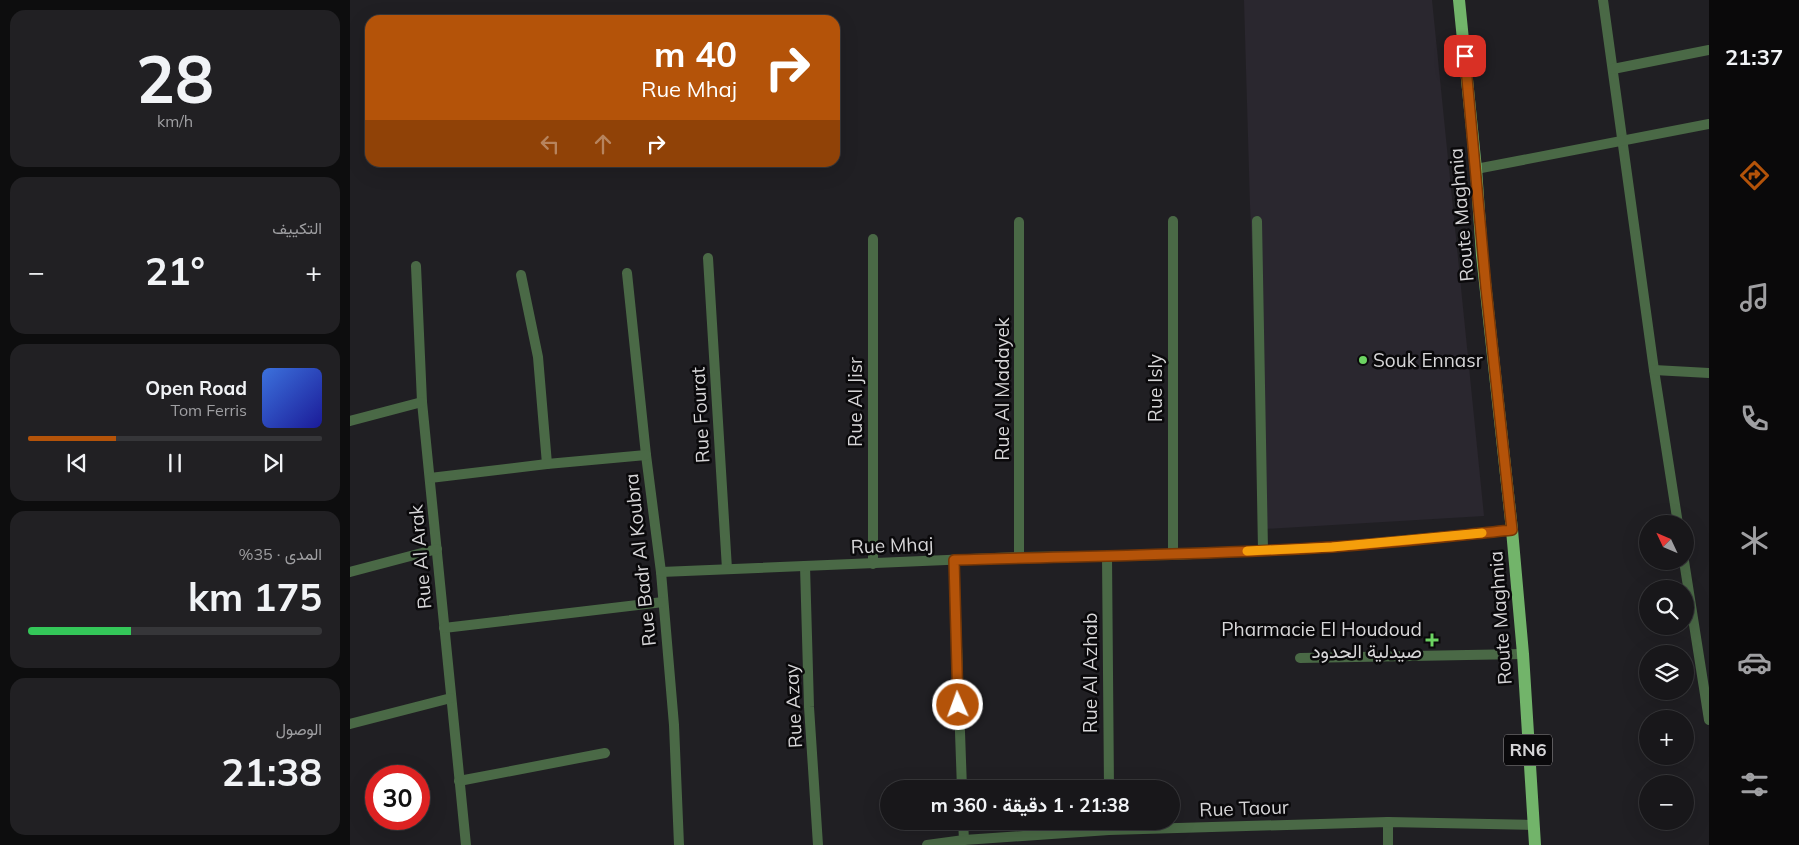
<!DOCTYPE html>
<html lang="ar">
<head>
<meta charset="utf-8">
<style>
  :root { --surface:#18171a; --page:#212023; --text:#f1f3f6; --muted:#9f9fa2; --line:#363639; --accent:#b45309 }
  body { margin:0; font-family:Mulish,Vazirmatn,sans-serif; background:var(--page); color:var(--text); direction:rtl; height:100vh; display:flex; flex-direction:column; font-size:19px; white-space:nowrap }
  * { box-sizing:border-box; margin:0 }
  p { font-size:16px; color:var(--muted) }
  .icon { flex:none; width:28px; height:28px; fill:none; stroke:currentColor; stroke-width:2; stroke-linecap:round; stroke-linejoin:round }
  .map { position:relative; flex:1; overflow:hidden; direction:ltr }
  .drawer { display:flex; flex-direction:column; gap:10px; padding:10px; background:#0d0d0e; width:350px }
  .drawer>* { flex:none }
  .banner { position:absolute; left:15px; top:15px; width:475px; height:152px; border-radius:15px; box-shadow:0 5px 20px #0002,0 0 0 1px var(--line); direction:rtl; background:#b45309; color:#fff; overflow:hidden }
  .needle { width:32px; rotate:314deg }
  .tools { position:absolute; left:1289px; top:515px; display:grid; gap:10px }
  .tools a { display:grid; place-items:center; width:55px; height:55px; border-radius:50%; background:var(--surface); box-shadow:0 5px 20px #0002,0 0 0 1px var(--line); font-size:25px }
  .speed { position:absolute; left:15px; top:765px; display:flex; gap:10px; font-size:25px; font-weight:700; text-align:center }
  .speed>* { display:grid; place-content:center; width:65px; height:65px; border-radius:50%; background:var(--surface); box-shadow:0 5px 20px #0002,0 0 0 1px var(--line); line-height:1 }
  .speed .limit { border:8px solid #d22; background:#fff; color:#111 }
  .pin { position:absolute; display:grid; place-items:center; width:42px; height:42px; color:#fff; margin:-21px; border-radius:10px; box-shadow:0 2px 8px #0006 }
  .me { position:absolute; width:55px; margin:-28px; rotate:358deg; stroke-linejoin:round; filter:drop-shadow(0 0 4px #0008) }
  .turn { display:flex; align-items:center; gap:18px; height:105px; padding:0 20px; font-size:22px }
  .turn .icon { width:65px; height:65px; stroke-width:2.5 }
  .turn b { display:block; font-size:35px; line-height:42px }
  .lanes { display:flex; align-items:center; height:48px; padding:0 20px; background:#0003; justify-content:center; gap:25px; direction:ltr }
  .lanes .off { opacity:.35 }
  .big { font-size:38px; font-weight:700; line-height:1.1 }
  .drawer .card { flex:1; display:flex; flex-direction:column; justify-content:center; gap:8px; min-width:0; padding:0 18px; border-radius:15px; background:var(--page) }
  .drawer .dial { align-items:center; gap:0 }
  .dial b { font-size:65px; line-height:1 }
  .song { display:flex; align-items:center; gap:15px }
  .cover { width:60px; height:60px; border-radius:8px; background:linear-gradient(135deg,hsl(220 70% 55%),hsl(240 70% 35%)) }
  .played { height:5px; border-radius:2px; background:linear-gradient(90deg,var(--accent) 30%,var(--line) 30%) }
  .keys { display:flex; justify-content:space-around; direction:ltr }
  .heat { display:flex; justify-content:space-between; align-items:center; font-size:28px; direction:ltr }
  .charge { height:8px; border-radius:4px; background:linear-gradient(90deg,#34c759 35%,var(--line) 0) }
  .trip { position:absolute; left:530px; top:780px; width:300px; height:50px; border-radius:25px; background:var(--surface); box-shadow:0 5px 20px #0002,0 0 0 1px var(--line); font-weight:700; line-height:50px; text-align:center; direction:rtl }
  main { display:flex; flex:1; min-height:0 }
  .tab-bar { display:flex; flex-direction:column; width:90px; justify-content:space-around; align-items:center; background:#0a090a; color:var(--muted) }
  .tab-bar .icon { width:35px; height:35px }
  .tab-bar .on { color:var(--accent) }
  .tab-bar b { font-size:22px; color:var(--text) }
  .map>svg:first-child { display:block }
  .built { fill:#2a272f }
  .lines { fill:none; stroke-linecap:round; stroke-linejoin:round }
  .minor { stroke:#4a6946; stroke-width:10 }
  .tertiary { stroke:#4a6946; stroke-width:10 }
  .primary { stroke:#72b46a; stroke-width:12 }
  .route-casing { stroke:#753606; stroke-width:12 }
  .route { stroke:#b45309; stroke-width:9 }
  .slow { stroke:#f59e0b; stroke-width:9 }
  .poi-dot { fill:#6cd362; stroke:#0a090b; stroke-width:2 }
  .labels { text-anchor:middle; stroke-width:5; stroke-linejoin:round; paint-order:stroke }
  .shield { fill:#0a090b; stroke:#9a989a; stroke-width:1 }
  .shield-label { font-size:18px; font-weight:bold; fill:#d7d6d8 }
  .street-label { font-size:19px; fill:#d7d6d8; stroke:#0a090b }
  .poi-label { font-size:19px; fill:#d7d6d8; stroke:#0a090b; text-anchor:start }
</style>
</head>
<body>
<main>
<nav class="tab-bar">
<b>21:37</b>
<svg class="icon on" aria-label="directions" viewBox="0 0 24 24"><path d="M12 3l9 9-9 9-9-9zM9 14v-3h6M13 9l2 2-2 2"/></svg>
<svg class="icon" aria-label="music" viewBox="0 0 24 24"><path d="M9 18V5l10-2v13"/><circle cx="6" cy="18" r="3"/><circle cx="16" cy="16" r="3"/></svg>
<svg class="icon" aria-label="phone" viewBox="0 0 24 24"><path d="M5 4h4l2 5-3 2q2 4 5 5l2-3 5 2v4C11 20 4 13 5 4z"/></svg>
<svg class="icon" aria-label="climate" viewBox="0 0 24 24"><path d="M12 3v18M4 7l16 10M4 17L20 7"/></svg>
<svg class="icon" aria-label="car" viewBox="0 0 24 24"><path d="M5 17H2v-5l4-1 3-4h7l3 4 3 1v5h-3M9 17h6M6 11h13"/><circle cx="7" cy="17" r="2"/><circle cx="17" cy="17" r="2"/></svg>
<svg class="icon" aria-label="filters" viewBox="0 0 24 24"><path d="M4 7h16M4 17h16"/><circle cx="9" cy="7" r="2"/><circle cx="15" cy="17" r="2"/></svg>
</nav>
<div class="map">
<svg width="1359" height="845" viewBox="0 0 1359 845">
  <rect width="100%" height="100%" fill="#201f23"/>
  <polygon class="built" points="894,0 1082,0 1134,516 915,529 900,205"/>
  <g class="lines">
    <g class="minor">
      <polyline points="1253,0 1304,370 1328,524"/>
      <polyline points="1263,69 1359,50"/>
      <polyline points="823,221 823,555"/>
      <polyline points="907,221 913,550"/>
      <polyline points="669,222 669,557"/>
      <polyline points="358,258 377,569"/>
      <polyline points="66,266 72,402 116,845"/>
      <polyline points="277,273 296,455 311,572 324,725 329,845"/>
      <polyline points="171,275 188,357 197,464"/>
      <polyline points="1304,370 1359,373"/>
      <polyline points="0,421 72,402"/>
      <polyline points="80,478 197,464 296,455"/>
      <polyline points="757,556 759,789"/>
      <polyline points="604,560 612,789"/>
      <polyline points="1334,561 1359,720"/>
      <polyline points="523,564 523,239"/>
      <polyline points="455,566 459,707 468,845"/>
      <polyline points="0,572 87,549"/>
      <polyline points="311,572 669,557 823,555 982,547 1162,530"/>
      <polyline points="94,628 313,602"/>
      <polyline points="950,658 1173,654"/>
      <polyline points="0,724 101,698"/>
      <polyline points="109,781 255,753"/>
      <polyline points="613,821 614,840"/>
      <polyline points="1038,822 1038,845"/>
      <polyline points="577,845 614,840 759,830 1038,822 1183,825"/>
    </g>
    <polyline class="tertiary" points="1126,169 1359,124"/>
    <polyline class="primary" points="1109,0 1126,169 1132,255 1162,530 1173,654 1185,845"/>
  </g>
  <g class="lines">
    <g class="route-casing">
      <path id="route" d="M608 705 604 560C730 556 856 555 982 547 1042 543 1102 536 1162 530L1136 288 1115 56"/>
    </g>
    <use href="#route" class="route"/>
    <polyline class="slow" points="897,551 982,547 1132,533"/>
  </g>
  <g class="poi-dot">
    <circle cx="1013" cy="360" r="5"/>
    <path d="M1079.5 632.5h5v5h5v5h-5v5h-5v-5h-5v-5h5z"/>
  </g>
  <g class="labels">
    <rect class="shield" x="1154" y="734.5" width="48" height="31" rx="4"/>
    <g class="shield-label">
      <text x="1178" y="756">RN6</text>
    </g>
    <g class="street-label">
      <text transform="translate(1111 215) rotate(-95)" y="7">Route Maghnia</text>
      <text transform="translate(805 388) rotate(-90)" y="7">Rue Isly</text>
      <text transform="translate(652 389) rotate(-90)" y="7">Rue Al Madayek</text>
      <text transform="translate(505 402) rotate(-90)" y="7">Rue Al Jisr</text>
      <text transform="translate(350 415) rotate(-93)" y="7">Rue Fourat</text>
      <text transform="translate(542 545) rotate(-2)" y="7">Rue Mhaj</text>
      <text transform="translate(70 557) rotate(-95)" y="7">Rue Al Arak</text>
      <text transform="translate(290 560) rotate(-96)" y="7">Rue Badr Al Koubra</text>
      <text transform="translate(1150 618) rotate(-94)" y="7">Route Maghnia</text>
      <text transform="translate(740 673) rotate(-90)" y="7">Rue Al Azhab</text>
      <text transform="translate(443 706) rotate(-93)" y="7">Rue Azay</text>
      <text transform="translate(894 808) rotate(-2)" y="7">Rue Taour</text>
    </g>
    <g class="poi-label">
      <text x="1023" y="367">Souk Ennasr</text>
      <text x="1072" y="636" text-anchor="end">Pharmacie El Houdoud<tspan x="1072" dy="22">صيدلية الحدود</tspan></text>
    </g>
  </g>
</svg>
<div class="tools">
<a><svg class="needle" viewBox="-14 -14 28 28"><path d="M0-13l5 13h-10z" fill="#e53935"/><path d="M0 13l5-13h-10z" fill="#9f9fa2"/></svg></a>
<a><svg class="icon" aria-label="search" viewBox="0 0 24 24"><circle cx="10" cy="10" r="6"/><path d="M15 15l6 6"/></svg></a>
<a><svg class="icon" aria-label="layers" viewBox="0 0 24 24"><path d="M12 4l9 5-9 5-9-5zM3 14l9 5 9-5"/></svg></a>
<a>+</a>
<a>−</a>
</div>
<div class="speed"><div class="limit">30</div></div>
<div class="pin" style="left:1115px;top:56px;background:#d93025"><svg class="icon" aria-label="arrive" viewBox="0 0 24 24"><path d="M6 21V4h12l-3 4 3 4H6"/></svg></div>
<svg class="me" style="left:608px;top:705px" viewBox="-20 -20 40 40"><circle r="17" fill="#b45309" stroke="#fff" stroke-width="3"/><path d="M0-11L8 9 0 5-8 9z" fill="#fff"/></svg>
<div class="trip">21:38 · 1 دقيقة · 360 m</div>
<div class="banner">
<div class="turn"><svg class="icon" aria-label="right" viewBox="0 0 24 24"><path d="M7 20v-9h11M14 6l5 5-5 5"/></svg><div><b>40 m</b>Rue Mhaj</div></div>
<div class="lanes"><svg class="icon off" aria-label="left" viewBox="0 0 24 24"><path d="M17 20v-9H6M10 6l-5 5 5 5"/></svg><svg class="icon off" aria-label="ahead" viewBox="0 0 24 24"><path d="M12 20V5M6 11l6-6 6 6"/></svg><svg class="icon" aria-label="right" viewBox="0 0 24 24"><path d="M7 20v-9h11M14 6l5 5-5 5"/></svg></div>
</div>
</div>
<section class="drawer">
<div class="card dial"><b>28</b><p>km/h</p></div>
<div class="card"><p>التكييف</p>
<div class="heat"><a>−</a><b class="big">21°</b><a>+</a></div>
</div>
<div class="card">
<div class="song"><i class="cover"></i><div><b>Open Road</b><p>Tom Ferris</p></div></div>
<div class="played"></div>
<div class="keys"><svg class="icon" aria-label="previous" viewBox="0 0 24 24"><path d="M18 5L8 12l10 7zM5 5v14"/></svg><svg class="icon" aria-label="pause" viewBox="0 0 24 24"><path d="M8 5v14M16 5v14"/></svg><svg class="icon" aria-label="next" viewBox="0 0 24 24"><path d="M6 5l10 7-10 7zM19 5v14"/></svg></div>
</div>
<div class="card"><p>المدى · 35%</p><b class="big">175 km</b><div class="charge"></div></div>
<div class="card"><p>الوصول</p><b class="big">21:38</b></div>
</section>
</main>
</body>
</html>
